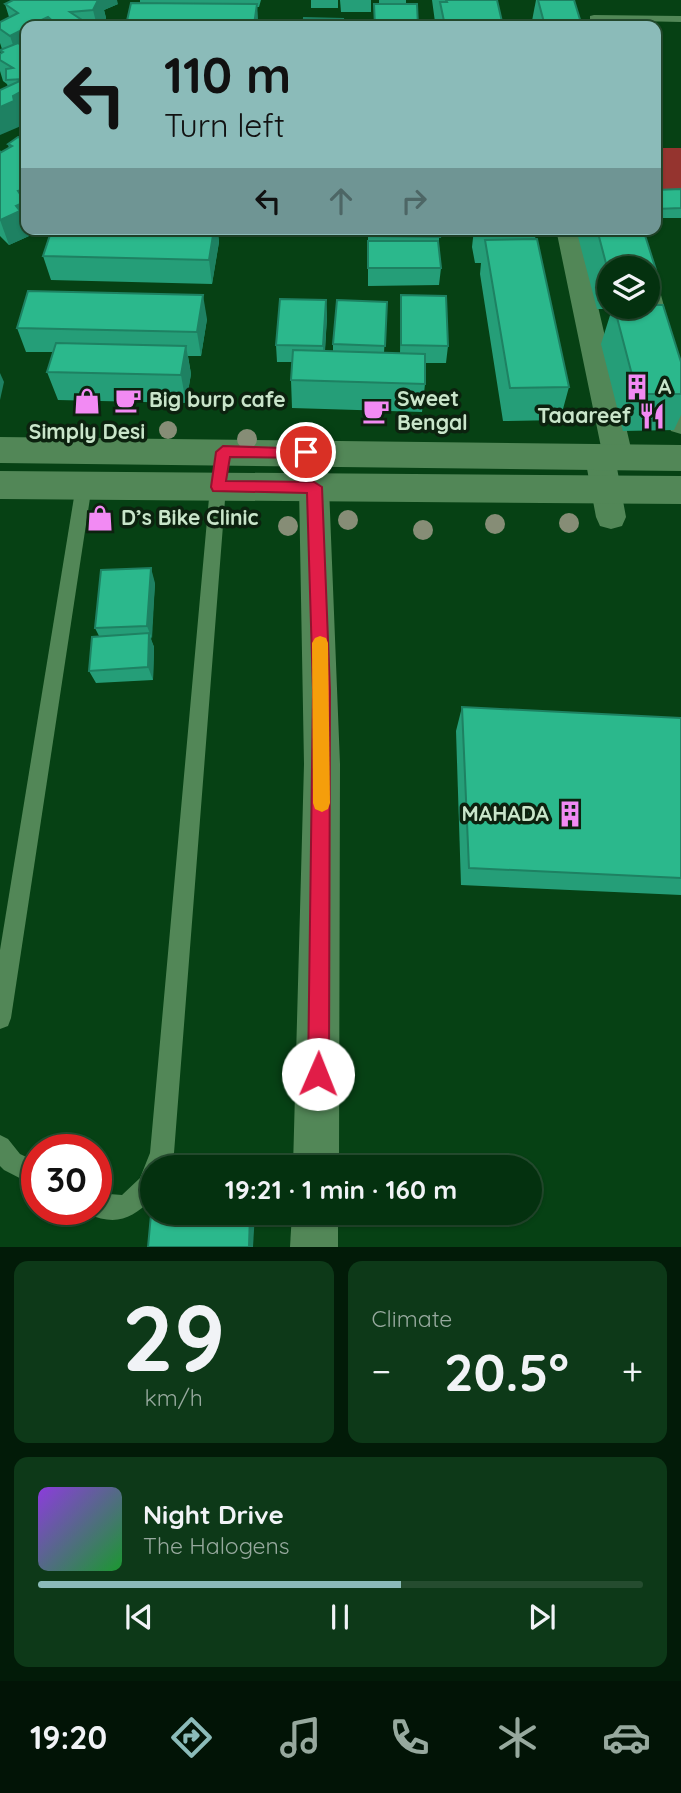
<!DOCTYPE html>
<html lang="en">
<head>
<meta charset="utf-8">
<style>
  :root { --surface:#04310f; --page:#0d3918; --text:#f1f3f6; --muted:#97a99e; --line:#254c2f; --accent:#8bbbb9 }
  body { margin:0; font-family:Quicksand,sans-serif; background:var(--page); color:var(--text); height:100vh; display:flex; flex-direction:column; font-size:26px; white-space:nowrap }
  * { box-sizing:border-box; margin:0 }
  p { font-size:23px; color:var(--muted) }
  .icon { flex:none; width:38px; height:38px; fill:none; stroke:currentColor; stroke-width:2; stroke-linecap:round; stroke-linejoin:round }
  .map { position:relative; height:1247px; overflow:hidden }
  .panel { display:flex; flex-direction:column; gap:14px; padding:14px; background:#021b08; flex:1 }
  .panel>* { flex:none }
  .top-card { position:absolute; left:21px; top:21px; width:640px; height:214px; border-radius:14px; box-shadow:0 2px 5px #0004,0 0 0 2px var(--line); background:#8bbbb9; color:#111; overflow:hidden }
  .tools { position:absolute; left:597px; top:256px; display:grid; gap:14px }
  .tools a { display:grid; place-items:center; width:63px; height:63px; border-radius:50%; background:var(--surface); box-shadow:0 2px 5px #0004,0 0 0 2px var(--line); font-size:35px }
  .speed { position:absolute; left:21px; top:1134px; display:flex; gap:14px; font-size:35px; font-weight:700; text-align:center }
  .speed>* { display:grid; place-content:center; width:91px; height:91px; border-radius:50%; background:var(--surface); box-shadow:0 2px 5px #0004,0 0 0 2px var(--line); line-height:1 }
  .speed .limit { border:10px solid #d22; background:#fff; color:#111 }
  .pin { position:absolute; display:grid; place-items:center; width:60px; height:60px; color:#fff; margin:-30px; border:4px solid #fff; border-radius:50%; box-shadow:0 2px 7px #0007 }
  .me { position:absolute; width:77px; margin:-38px; rotate:1deg; stroke-linejoin:round; filter:drop-shadow(0 0 5px #0008) }
  .turn { display:flex; align-items:center; gap:24px; height:147px; padding:0 28px; font-size:32px }
  .turn .icon { width:91px; height:91px; stroke-width:2.5 }
  .turn b { display:block; font-size:49px; line-height:60px }
  .lanes { display:flex; align-items:center; height:66px; padding:0 28px; background:#0003; justify-content:center; gap:35px; direction:ltr }
  .lanes .off { opacity:.35 }
  .big { font-size:52px; font-weight:800; line-height:1.1 }
  .panel .widget { flex:1; display:flex; flex-direction:column; justify-content:center; gap:10px; min-width:0; padding:0 24px; border-radius:14px; background:var(--page) }
  .panel .dial { align-items:center; gap:0 }
  .dial b { font-size:91px; line-height:1 }
  .song { display:flex; align-items:center; gap:21px }
  .cover { width:84px; height:84px; border-radius:10px; background:linear-gradient(135deg,hsl(270 70% 55%),hsl(130 70% 35%)) }
  .played { height:7px; border-radius:4px; background:linear-gradient(90deg,var(--accent) 60%,var(--line) 60%) }
  .keys { display:flex; justify-content:space-around; direction:ltr }
  .heat { display:flex; justify-content:space-between; align-items:center; font-size:38px; direction:ltr }
  .panel .tiles { flex:1; display:grid; gap:14px; grid-template-columns:1fr 1fr }
  .widget:last-child { grid-column:span 2 }
  .trip { position:absolute; left:140px; top:1155px; width:402px; height:70px; border-radius:35px; background:var(--surface); box-shadow:0 2px 5px #0004,0 0 0 2px var(--line); font-weight:800; line-height:70px; text-align:center }
  .dock { display:flex; height:112px; justify-content:space-around; align-items:center; background:#021406; color:var(--muted) }
  .dock .icon { width:49px; height:49px }
  .dock .on { color:var(--accent) }
  .dock b { font-size:32px; color:var(--text) }
  .map>svg:first-child { display:block }
  .green { fill:#95342f }
  .lines { fill:none; stroke-linecap:round; stroke-linejoin:round }
  .service { fill:#528757; fill-rule:evenodd }
  .minor { fill:#528757; fill-rule:evenodd }
  .secondary { fill:#528757; fill-rule:evenodd }
  .tree { fill:#868d76 }
  .wall { fill:#259e78 }
  .shaded-wall { fill:#1e8162 }
  .building { fill:#2bb88c; stroke:#1e8162; stroke-width:2 }
  .route { fill:#e11d48; stroke:#92132f; stroke-width:2 }
  .slow { fill:#f59e0b }
  .labels { text-anchor:middle; stroke-width:7; stroke-linejoin:round; paint-order:stroke }
  .poi-label { font-size:21px; font-weight:bold; fill:#c9e5ca; stroke:#0c220f; text-anchor:start }
</style>
</head>
<body>
<div class="map">
<svg width="681" height="1247" viewBox="0 0 681 1247">
  <rect width="100%" height="100%" fill="#064114"/>
  <rect class="green" x="656" y="148" width="25" height="50"/>
  <g class="lines">
    <g class="service">
      <polygon points="594,15 681,16 681,22 590,20 590,16"/>
      <polygon points="84,479 92,485 11,1018 8,1026 0,1029 0,950 76,485"/>
      <path d="M218 481 226 487 174 1153 168 1167H152V1199C131 1219 117 1226 87 1214L86 1209H96V1193L122 1195 140 1178 150 1153 210 487Z"/>
      <polygon points="0,1135 8,1139 20,1154 37,1162 37,1187 4,1170 0,1166"/>
    </g>
    <g class="minor">
      <polygon points="522,20 575,20 582,22 585,26 512,26 515,22"/>
      <polygon points="556,229 580,229 633,457 628,465 617,468 626,517 622,526 611,529 600,526 596,517 585,458 590,450 601,447"/>
      <polygon points="648,286 657,289 661,295 681,370 681,434 671,431 667,423 638,306 648,306"/>
      <polygon points="314,475 325,479 329,487 340,764 339,1167 293,1167 304,764 299,487 303,479"/>
      <polygon points="292,1213 338,1213 338,1247 290,1247"/>
    </g>
    <g class="secondary">
      <polygon points="0,437 681,445 681,471 0,463"/>
      <polygon points="0,471 681,476 681,504 0,499"/>
    </g>
  </g>
  <g class="tree">
    <circle cx="168" cy="430" r="9"/>
    <circle cx="293" cy="438" r="10"/>
    <circle cx="247" cy="439" r="10"/>
    <circle cx="348" cy="520" r="10"/>
    <circle cx="569" cy="523" r="10"/>
    <circle cx="495" cy="524" r="10"/>
    <circle cx="288" cy="526" r="10"/>
    <circle cx="423" cy="530" r="10"/>
  </g>
  <g class="wall">
    <polygon points="140,0 261,0 259,7 257,7 258,26 126,26 126,25 140,3"/>
    <rect x="311" y="0" width="27" height="8"/>
    <polygon points="340,0 371,0 371,12 341,12"/>
    <polygon points="379,0 406,0 406,4 418,26 374,26 374,4 379,4"/>
    <polygon points="432,0 497,0 503,26 438,26 439,22 435,22"/>
    <polygon points="536,0 574,0 582,26 531,26"/>
    <polygon points="5,4 118,4 104,10 106,18 102,26 26,26 26,118 20,121 21,126 7,84 3,81 0,71 0,54 1,53 0,50 2,49 0,43 0,22 9,17"/>
    <polygon points="26,131 26,229 29,236 9,245 0,236 0,150 1,152 9,148 8,144 23,139 21,133"/>
    <polygon points="681,189 681,218 656,218 656,190"/>
    <polygon points="52,229 225,229 225,234 218,233 219,242 212,284 51,280 43,256"/>
    <polygon points="368,229 439,229 439,246 441,268 439,285 368,286"/>
    <polygon points="474,229 537,229 535,239 569,387 560,420 503,421 480,274 481,263 475,263 472,247"/>
    <polygon points="576,229 643,229 656,270 648,293 648,268 609,268 609,306 648,306 681,362 681,415 674,430 623,431 601,344 612,309 597,309"/>
    <polygon points="401,295 448,346 446,363 425,363 425,384 422,412 292,408 291,380 292,362 277,362 276,345 326,300 327,317 325,351 333,352 333,344 387,302 384,353 400,354"/>
    <polygon points="207,319 201,356 188,356 191,374 186,403 58,400 47,372 53,352 26,352 17,328"/>
    <polygon points="155,583 151,640 154,647 153,680 96,683 89,671 99,636 95,628"/>
    <polygon points="462,707 681,718 681,895 461,885 456,731"/>
  </g>
  <g class="shaded-wall">
    <polygon points="85,0 117,0 118,4 104,10 106,18 102,26 97,26 93,10"/>
    <polygon points="257,4 258,26 254,26 254,25"/>
    <polygon points="48,17 50,26 29,26"/>
    <polygon points="26,28 26,56 18,60 10,36"/>
    <polygon points="26,89 26,118 20,121 21,126 0,135 0,107 13,96"/>
    <polygon points="26,189 26,229 29,236 9,245 0,220 16,206 18,191"/>
    <polygon points="214,229 217,229 219,242 212,284 209,260"/>
    <polygon points="203,295 207,319 201,356 197,332"/>
    <polygon points="326,300 327,317 324,363 323,346"/>
    <polygon points="186,346 191,374 186,403 181,375"/>
    <polygon points="0,373 4,382 0,400"/>
    <polygon points="151,568 155,583 152,639 147,626"/>
    <polygon points="149,633 154,647 153,680 148,667"/>
    <polygon points="250,1213 255,1213 253,1247 249,1247"/>
  </g>
  <g class="building">
    <polygon points="13,0 98,0 93,10 70,12 91,26 58,26 48,17 29,26 26,26 26,28 10,36 0,29 0,22 18,13 5,4"/>
    <polygon points="446,0 497,0 503,26 445,26 440,2 447,2"/>
    <polygon points="538,0 574,0 582,26 545,26"/>
    <polygon points="131,3 257,4 254,25 126,25"/>
    <polygon points="374,4 417,4 418,26 375,26"/>
    <polygon points="304,18 343,19 342,26 303,26"/>
    <polygon points="18,43 26,49 26,89 13,96 14,101 0,107 0,90 24,79 6,80 6,69 13,68 0,60 0,54 3,52 0,50"/>
    <polygon points="26,131 26,139 21,133"/>
    <polygon points="18,137 26,140 26,189 18,191 25,202 16,206 20,211 0,220 0,153 12,146 8,144"/>
    <polygon points="681,189 681,208 656,209 656,190"/>
    <polygon points="52,229 214,229 209,260 43,256"/>
    <polygon points="368,229 439,229 440,237 368,236"/>
    <polygon points="597,229 643,229 656,270 648,271 648,268 609,268 608,271"/>
    <polygon points="537,239 569,387 510,388 485,240"/>
    <polygon points="368,241 438,241 441,268 368,268"/>
    <polygon points="28,291 203,295 197,332 17,328"/>
    <polygon points="401,295 446,296 448,346 401,345"/>
    <polygon points="280,299 326,300 323,346 276,345"/>
    <polygon points="337,300 387,302 385,346 333,344"/>
    <polygon points="648,305 663,305 681,362 681,394 637,394 614,306"/>
    <polygon points="56,343 186,346 181,375 47,372"/>
    <polygon points="293,350 425,354 425,384 291,380"/>
    <polygon points="151,568 147,626 95,628 101,570"/>
    <polygon points="149,633 148,667 89,671 92,637"/>
    <polygon points="462,707 681,718 681,878 469,868"/>
    <polygon points="152,1204 152,1213 250,1213 249,1247 148,1247"/>
  </g>
  <polygon class="route" points="223,446 311,449 313,452 306,458 230,457 226,481 314,482 322,487 330,691 329,1074 325,1081 318,1084 311,1081 308,1074 313,691 307,493 213,491 211,487 216,452"/>
  <polygon class="slow" points="320,636 326,638 328,643 330,803 328,809 322,812 315,809 313,803 312,643 315,638"/>
  <defs>
    <g id="building-bare" transform="scale(2.1)"><path d="M-4-6H4V6H1V3H-1V6H-4ZM-2.5-4.3h1.7v1.8h-1.7ZM.8-4.3h1.7v1.8H.8ZM-2.5-1h1.7V.8h-1.7ZM.8-1h1.7V.8H.8Z" fill="#f28af3" stroke="#0c220f" stroke-width="2.5" paint-order="stroke"/></g>
    <g id="cafe-bare" transform="scale(2.1)"><path d="M-5.5-4.5H6V0H3Q3 3.5 0 3.5H-2.5Q-5.5 3.5-5.5 0ZM3-3.2v2h1.7v-2ZM-6 4.5H4V6H-6Z" fill="#f28af3" stroke="#0c220f" stroke-width="2.5" paint-order="stroke"/></g>
    <g id="shop-bare" transform="scale(2.1)"><path d="M-5-2.5h2.3a2.7 3.5 0 0 1 5.4 0H5L5.5 6h-11ZM-1.5-2.5h3a1.5 2.3 0 0 0-3 0Z" fill="#f28af3" stroke="#0c220f" stroke-width="2.5" paint-order="stroke"/></g>
    <g id="restaurant-bare" transform="scale(2.1)"><path d="M-5-6h1v4h1v-4h1v4h1v-4h1v5L-1.5 .5V6h-2V.5L-5-1ZM5-6V6H3V1.5H1.5Q1.5-4 5-6Z" fill="#f28af3" stroke="#0c220f" stroke-width="2.5" paint-order="stroke"/></g>
  </defs>
  <g fill-rule="evenodd">
    <use href="#building-bare" x="637" y="387"/>
    <use href="#cafe-bare" x="128" y="400"/>
    <use href="#shop-bare" x="87" y="401"/>
    <use href="#cafe-bare" x="376" y="411"/>
    <use href="#restaurant-bare" x="652" y="416"/>
    <use href="#shop-bare" x="100" y="518"/>
    <use href="#building-bare" x="570" y="814"/>
  </g>
  <g class="labels">
    <g class="poi-label">
      <text x="658" y="394">A</text>
      <text x="397" y="406">Sweet<tspan x="397" dy="24">Bengal</tspan></text>
      <text x="149" y="407">Big burp cafe</text>
      <text x="631" y="423" text-anchor="end">Taaareef</text>
      <text x="87" y="439" text-anchor="middle">Simply Desi</text>
      <text x="121" y="525">D’s Bike Clinic</text>
      <text x="549" y="821" text-anchor="end">MAHADA</text>
    </g>
  </g>
</svg>
<div class="tools">
<a><svg class="icon" aria-label="layers" viewBox="0 0 24 24"><path d="M12 4l9 5-9 5-9-5zM3 14l9 5 9-5"/></svg></a>
</div>
<div class="speed"><div class="limit">30</div></div>
<div class="pin" style="left:306px;top:452px;background:#d93025"><svg class="icon" aria-label="arrive" viewBox="0 0 24 24"><path d="M6 21V4h12l-3 4 3 4H6"/></svg></div>
<svg class="me" style="left:318px;top:1074px" viewBox="-20 -20 40 40"><circle r="19" fill="#fff"/><path d="M0-13L10 11 0 6-10 11z" fill="#e11d48"/></svg>
<div class="trip">19:21 · 1 min · 160 m</div>
<div class="top-card">
<div class="turn"><svg class="icon" aria-label="left" viewBox="0 0 24 24"><path d="M17 20v-9H6M10 6l-5 5 5 5"/></svg><div><b>110 m</b>Turn left</div></div>
<div class="lanes"><svg class="icon" aria-label="left" viewBox="0 0 24 24"><path d="M17 20v-9H6M10 6l-5 5 5 5"/></svg><svg class="icon off" aria-label="ahead" viewBox="0 0 24 24"><path d="M12 20V5M6 11l6-6 6 6"/></svg><svg class="icon off" aria-label="right" viewBox="0 0 24 24"><path d="M7 20v-9h11M14 6l5 5-5 5"/></svg></div>
</div>
</div>
<section class="panel">
<div class="tiles">
<div class="widget dial"><b>29</b><p>km/h</p></div>
<div class="widget"><p>Climate</p>
<div class="heat"><a>−</a><b class="big">20.5°</b><a>+</a></div>
</div>
<div class="widget">
<div class="song"><i class="cover"></i><div><b>Night Drive</b><p>The Halogens</p></div></div>
<div class="played"></div>
<div class="keys"><svg class="icon" aria-label="previous" viewBox="0 0 24 24"><path d="M18 5L8 12l10 7zM5 5v14"/></svg><svg class="icon" aria-label="pause" viewBox="0 0 24 24"><path d="M8 5v14M16 5v14"/></svg><svg class="icon" aria-label="next" viewBox="0 0 24 24"><path d="M6 5l10 7-10 7zM19 5v14"/></svg></div>
</div>
</div>
</section>
<nav class="dock">
<b>19:20</b>
<svg class="icon on" aria-label="directions" viewBox="0 0 24 24"><path d="M12 3l9 9-9 9-9-9zM9 14v-3h6M13 9l2 2-2 2"/></svg>
<svg class="icon" aria-label="music" viewBox="0 0 24 24"><path d="M9 18V5l10-2v13"/><circle cx="6" cy="18" r="3"/><circle cx="16" cy="16" r="3"/></svg>
<svg class="icon" aria-label="phone" viewBox="0 0 24 24"><path d="M5 4h4l2 5-3 2q2 4 5 5l2-3 5 2v4C11 20 4 13 5 4z"/></svg>
<svg class="icon" aria-label="climate" viewBox="0 0 24 24"><path d="M12 3v18M4 7l16 10M4 17L20 7"/></svg>
<svg class="icon" aria-label="car" viewBox="0 0 24 24"><path d="M5 17H2v-5l4-1 3-4h7l3 4 3 1v5h-3M9 17h6M6 11h13"/><circle cx="7" cy="17" r="2"/><circle cx="17" cy="17" r="2"/></svg>
</nav>
</body>
</html>
